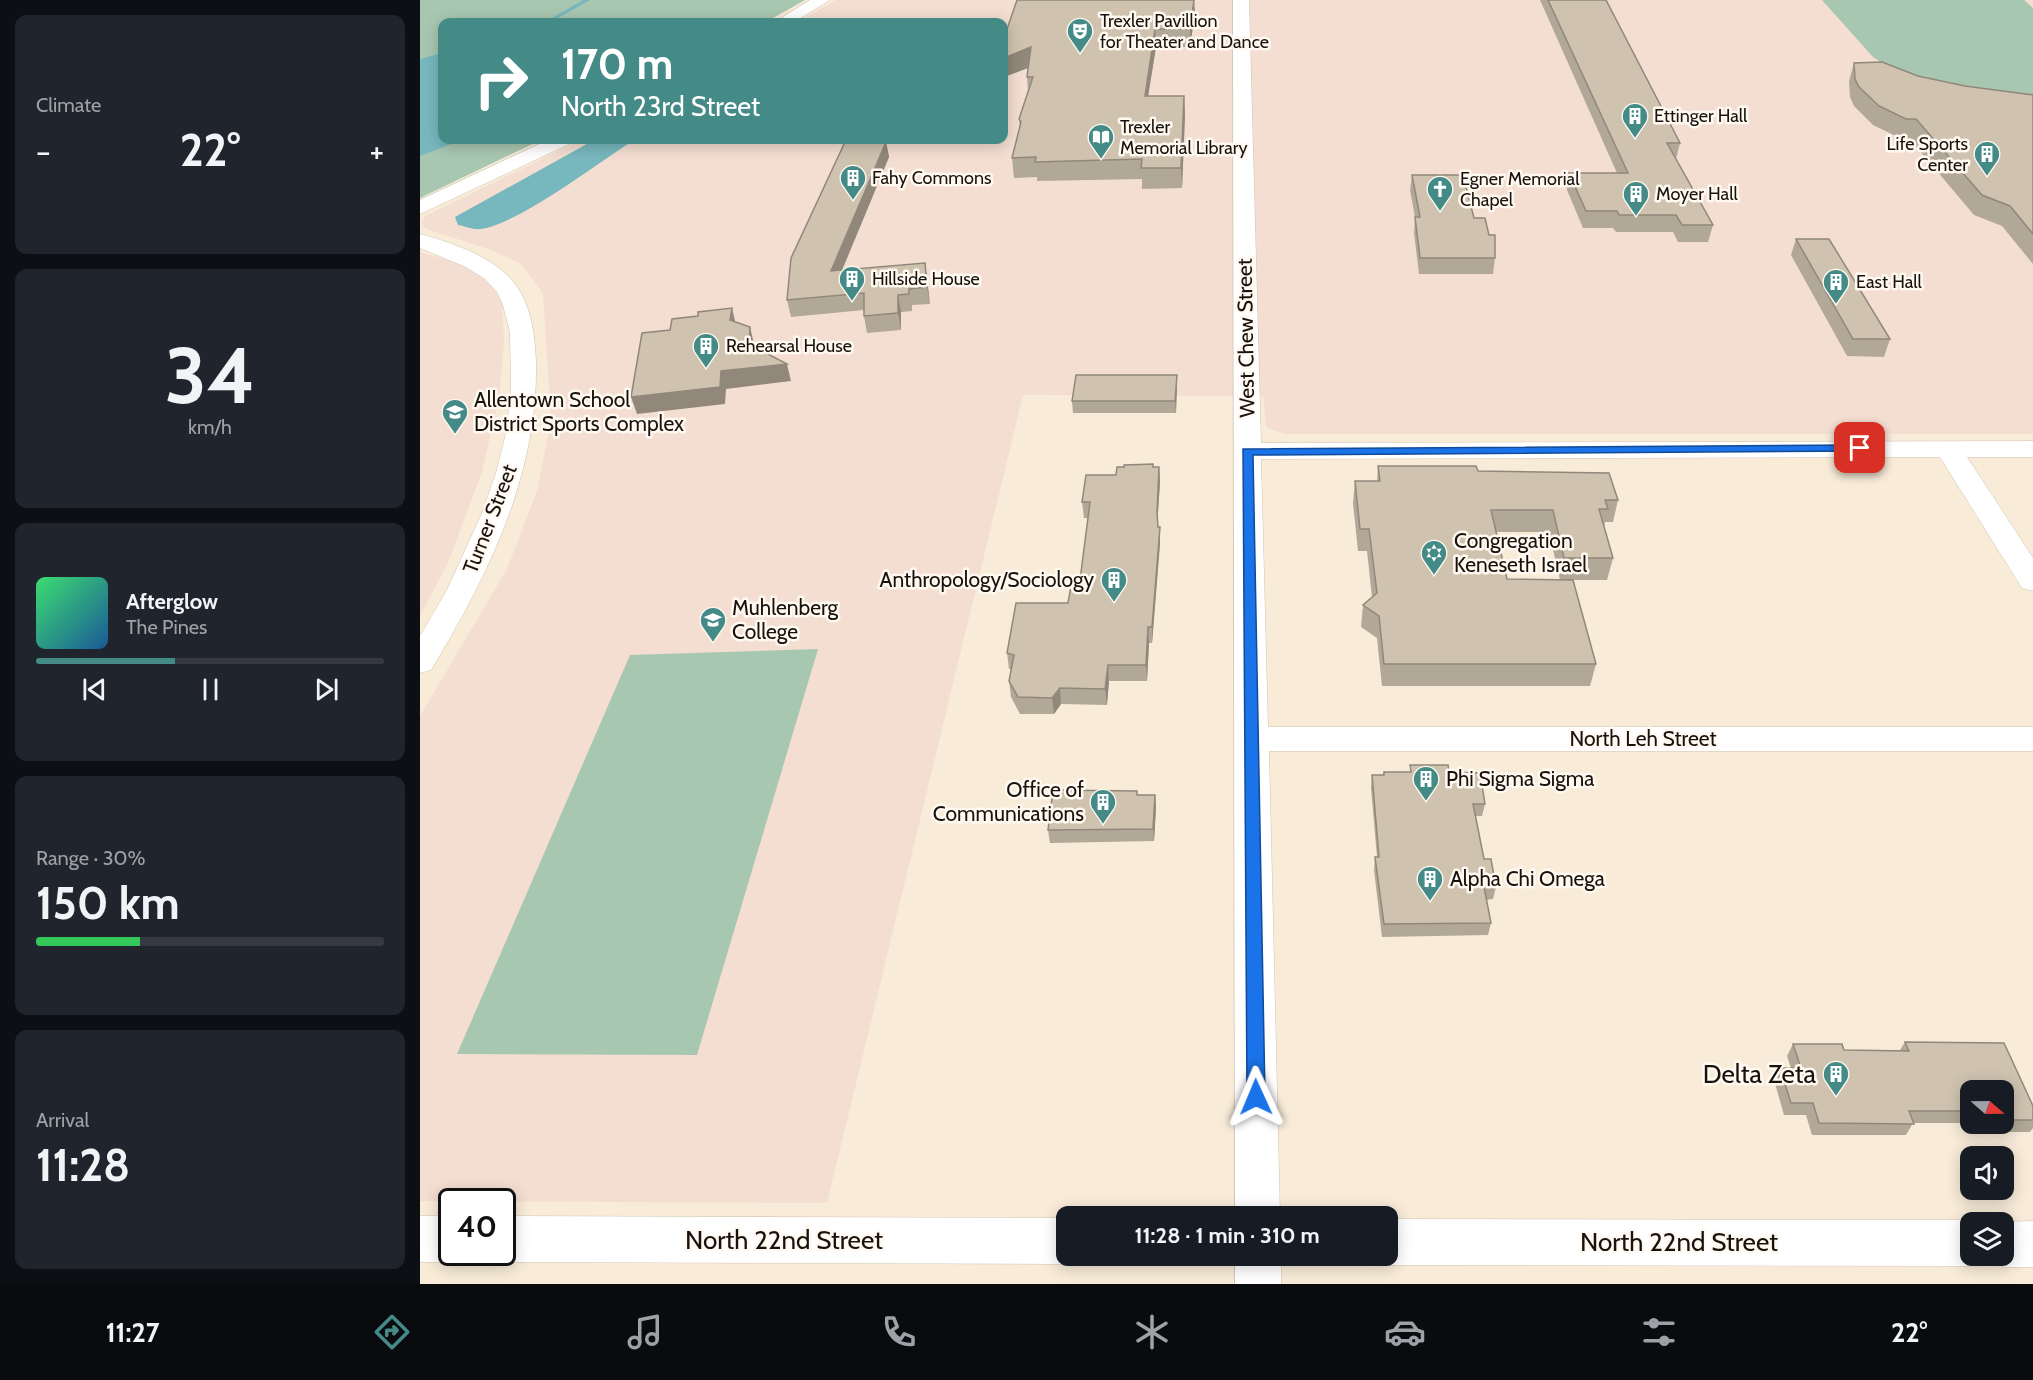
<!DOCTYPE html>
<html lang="en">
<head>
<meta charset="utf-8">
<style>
  :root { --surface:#171b24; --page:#20242c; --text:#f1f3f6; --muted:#9ea1a6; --line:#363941; --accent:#448b88 }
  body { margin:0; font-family:Cabin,sans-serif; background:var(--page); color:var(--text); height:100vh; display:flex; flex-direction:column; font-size:22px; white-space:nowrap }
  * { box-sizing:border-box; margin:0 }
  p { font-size:20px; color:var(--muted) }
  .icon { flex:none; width:33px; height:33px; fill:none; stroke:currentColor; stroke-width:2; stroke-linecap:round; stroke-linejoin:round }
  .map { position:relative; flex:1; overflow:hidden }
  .sheet { display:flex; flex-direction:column; gap:15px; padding:15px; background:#0d0f14; width:420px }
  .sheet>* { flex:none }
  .banner { position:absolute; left:18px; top:18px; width:570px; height:126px; border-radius:12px; box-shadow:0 3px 15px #0003; background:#448b88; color:#fff; overflow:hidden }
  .needle { width:39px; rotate:110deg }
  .controls { position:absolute; left:1540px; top:1080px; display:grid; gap:12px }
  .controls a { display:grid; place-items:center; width:54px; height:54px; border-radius:12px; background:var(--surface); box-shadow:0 3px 15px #0003; font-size:30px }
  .speed { position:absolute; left:18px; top:1188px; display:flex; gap:12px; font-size:30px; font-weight:700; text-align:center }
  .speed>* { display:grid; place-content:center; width:78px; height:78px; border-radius:50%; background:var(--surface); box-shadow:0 3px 15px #0003; line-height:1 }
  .speed .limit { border:3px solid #111; border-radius:9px; background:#fff; color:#111 }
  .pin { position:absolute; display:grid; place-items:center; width:51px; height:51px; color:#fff; margin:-26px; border-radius:12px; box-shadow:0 3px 9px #0006 }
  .me { position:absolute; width:66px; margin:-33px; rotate:359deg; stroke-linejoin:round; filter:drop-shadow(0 0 4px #0008) }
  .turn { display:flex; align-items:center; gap:21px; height:126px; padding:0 24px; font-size:27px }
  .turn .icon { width:78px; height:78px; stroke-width:2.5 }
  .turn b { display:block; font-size:42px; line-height:51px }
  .big { font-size:45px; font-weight:700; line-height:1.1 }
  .sheet .widget { flex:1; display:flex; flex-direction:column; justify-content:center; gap:9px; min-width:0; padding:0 21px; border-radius:12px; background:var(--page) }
  .sheet .dial { align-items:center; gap:0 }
  .dial b { font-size:78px; line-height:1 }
  .song { display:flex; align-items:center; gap:18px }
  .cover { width:72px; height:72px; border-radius:9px; background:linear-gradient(135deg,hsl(140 70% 55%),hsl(210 70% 35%)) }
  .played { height:6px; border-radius:3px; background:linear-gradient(90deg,var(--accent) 40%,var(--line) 40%) }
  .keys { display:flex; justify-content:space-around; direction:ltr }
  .heat { display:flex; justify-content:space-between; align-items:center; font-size:33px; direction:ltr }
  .charge { height:9px; border-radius:4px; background:linear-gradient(90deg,#34c759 30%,var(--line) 0) }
  .trip { position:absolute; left:636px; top:1206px; width:342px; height:60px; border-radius:12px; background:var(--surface); box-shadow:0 3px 15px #0003; font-weight:700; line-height:60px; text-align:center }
  .menu { display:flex; height:96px; justify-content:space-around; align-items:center; background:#090b0e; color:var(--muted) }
  .menu .icon { width:42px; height:42px }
  .menu .active { color:var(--accent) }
  .menu b { font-size:27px; color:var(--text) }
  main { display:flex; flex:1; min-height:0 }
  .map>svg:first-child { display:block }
  .education { fill:#f4ded1 }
  .green { fill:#a8c7b1 }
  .water { fill:#77b8be }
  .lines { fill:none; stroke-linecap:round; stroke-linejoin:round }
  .stream { fill:#77b8be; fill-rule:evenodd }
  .minor-casing { stroke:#d0c4b1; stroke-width:1 }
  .minor { fill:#fff; fill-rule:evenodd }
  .wall { fill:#b2a897; fill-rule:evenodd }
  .shaded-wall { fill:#91887b }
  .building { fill:#cfc3b0; stroke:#91887b; stroke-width:1.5 }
  .route { fill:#1a73e8; stroke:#114b97; stroke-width:1.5 }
  .labels { text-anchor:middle; stroke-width:5; stroke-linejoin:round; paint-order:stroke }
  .far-poi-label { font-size:18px; fill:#17130c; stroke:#fff9f2; text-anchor:start }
  .street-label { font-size:21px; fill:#17130c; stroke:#fff9f2 }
  .poi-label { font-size:21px; fill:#17130c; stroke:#fff9f2; text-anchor:start }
  .near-poi-label { font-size:26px; fill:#17130c; stroke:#fff9f2; text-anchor:end }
  .near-street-label { font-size:26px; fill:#17130c; stroke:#fff9f2 }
</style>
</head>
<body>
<main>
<section class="sheet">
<div class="widget"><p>Climate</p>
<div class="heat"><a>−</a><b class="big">22°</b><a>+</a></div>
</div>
<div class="widget dial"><b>34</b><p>km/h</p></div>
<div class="widget">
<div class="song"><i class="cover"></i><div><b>Afterglow</b><p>The Pines</p></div></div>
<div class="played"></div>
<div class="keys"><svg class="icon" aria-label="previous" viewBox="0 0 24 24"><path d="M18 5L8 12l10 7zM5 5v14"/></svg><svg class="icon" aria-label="pause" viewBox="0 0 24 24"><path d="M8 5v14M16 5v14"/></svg><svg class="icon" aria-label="next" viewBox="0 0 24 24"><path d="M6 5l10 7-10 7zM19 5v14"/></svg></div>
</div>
<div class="widget"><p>Range · 30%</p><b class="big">150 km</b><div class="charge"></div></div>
<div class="widget"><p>Arrival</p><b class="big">11:28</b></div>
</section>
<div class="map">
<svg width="1613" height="1284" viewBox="0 0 1613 1284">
  <rect width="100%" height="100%" fill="#f8ebd8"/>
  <g class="education">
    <polygon points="416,0 1613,0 1613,434 864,434 846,427 843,396 603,395 407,1203 0,1201 0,716 87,569 117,491 131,420 123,293 101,264 69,249 6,229 1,223 5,216 161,140 584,140 584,22 378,22"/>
    <polygon points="0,252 37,263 69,281 82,303 84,343 79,398 62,472 28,563 0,616"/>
  </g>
  <g class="green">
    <polygon points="0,0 385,0 346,22 22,22 22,140 121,140 0,198"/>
    <polygon points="1402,0 1604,0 1613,8 1613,94 1589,94 1526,86 1462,63 1453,57"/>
    <polygon points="398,649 277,1055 37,1054 210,655"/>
  </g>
  <g class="water">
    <polygon points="22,53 22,140 42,140 0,156 0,59"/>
    <path d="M174 140H214C176 164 102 222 61 229 53 230 45 226 38 225L35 217Z"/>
  </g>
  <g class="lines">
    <polygon class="stream" points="163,0 170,0 131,22 125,22"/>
    <g class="minor-casing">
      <g id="minor">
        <polygon points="390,0 410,0 374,22 355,22"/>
        <polygon points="813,0 829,0 841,443 1613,441 1613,457 1547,457 1613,558 1613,591 1602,588 1520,457 841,459 848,727 1613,727 1613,751 849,751 860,1216 815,1216"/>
        <polygon points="128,140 152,140 149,144 0,214 0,200"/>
        <path d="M0 234C30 242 68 255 90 278 111 301 115 333 116 363 118 476 68 575 11 670L0 673V636L27 590 62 513 76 473 86 433 91 392 90 332 83 305 77 292 65 279 46 267 0 248Z"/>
        <polygon points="0,1216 32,1216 32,1252 49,1252 48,1255 32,1262 0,1262"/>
        <polygon points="82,1216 646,1218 646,1256 663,1256 646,1264 82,1262 65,1252 82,1252"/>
        <polygon points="968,1219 1551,1220 1557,1222 1551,1222 1551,1256 1584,1256 1584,1222 1581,1222 1613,1221 1613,1267 1584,1267 1567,1259 1551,1266 968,1265 952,1258 951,1256 968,1256"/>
        <rect x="815" y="1256" width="46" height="28"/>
      </g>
    </g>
    <use href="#minor" class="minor"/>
  </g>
  <g class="wall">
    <polygon points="1120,0 1186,0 1260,143 1256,159 1293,225 1288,242 1258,242 1253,232 1196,232 1193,228 1163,228 1147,190 1149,173 1197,173"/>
    <polygon points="775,12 770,47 736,47 728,96 764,96 765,115 762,188 722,189 722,179 617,181 617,177 594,178 592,158 600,127 599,119 608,91 607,77 608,68 584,77 584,58"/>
    <polygon points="1434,63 1545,86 1613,94 1613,93 1613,264 1582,226 1554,215 1489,138 1480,138 1453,125 1434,106 1430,97 1429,81"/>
    <polygon points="466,142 469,157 422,270 505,263 510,304 492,305 492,311 481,312 481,330 447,333 444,316 444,310 371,317 367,300"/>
    <polygon points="992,175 1054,218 1075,258 1073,274 999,274 994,233 995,217 990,190"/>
    <polygon points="1376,239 1470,339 1464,357 1427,356 1371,255"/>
    <polygon points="757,375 756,413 653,413 652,401"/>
    <polygon points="958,466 1058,471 1198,500 1193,522 1185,522 1184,527 1193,558 1187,580 1140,580 1129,532 1076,532 1087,579 1176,664 1170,686 962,686 957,638 941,627 943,605 952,597 947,551 938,551 933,503 935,481 957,481"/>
    <polygon points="733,467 739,467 740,482 737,525 738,527 740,527 740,543 732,643 729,643 727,681 689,681 687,705 641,704 634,714 600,714 591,697 589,681 591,669 589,669 587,653 648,603 660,580 668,518 664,518 662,502 696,475"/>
    <polygon points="990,765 1029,772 1065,804 1062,816 1056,816 1064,859 1076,887 1073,899 1066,900 1071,923 1068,935 962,937 954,870 955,857 957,857 951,788 952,775 963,775 964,772 990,772"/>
    <polygon points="717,791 718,795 735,795 736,808 734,841 630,843 628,830"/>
    <path d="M1485 1042 1584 1043 1613 1106V1128L1610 1132H1552L1549 1123H1493L1486 1135H1392L1386 1115H1364L1354 1080 1360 1068H1371L1367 1056 1373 1044H1422L1424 1050H1480ZM1551 1090H1584V1124H1551Z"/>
  </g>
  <g class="shaded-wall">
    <polygon points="774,0 775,12 770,47 770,29"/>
    <polygon points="735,29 736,47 725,115 725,96"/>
    <polygon points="611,47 613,66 584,77 584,58"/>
    <polygon points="764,96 765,115 762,188 761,168"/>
    <polygon points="466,142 469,157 415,287 411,271"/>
    <polygon points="505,263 507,279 510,304 507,287"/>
    <polygon points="478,295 481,312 481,330 478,313"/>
    <polygon points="312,308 316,325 310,320"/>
    <polygon points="330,327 334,344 333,362 329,344"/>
    <polygon points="367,364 371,381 306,389 305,404 217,414 211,397 301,371"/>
    <polygon points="757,375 757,387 756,413 755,401"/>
    <polygon points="739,467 740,482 737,528 737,512"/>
    <polygon points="740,527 740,543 732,643 732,627"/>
    <polygon points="728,627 729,643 727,681 726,665"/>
    <polygon points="688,665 689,681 687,705 685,689"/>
    <polygon points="640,688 641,704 634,714 632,698"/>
    <polygon points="735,795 736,808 734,841 733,829"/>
  </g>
  <g class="building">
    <polygon points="597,0 774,0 770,29 735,29 725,96 764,96 761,168 721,168 722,159 615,162 616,157 592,158 601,122 599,119 613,77 607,77 611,47 584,58 584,38"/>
    <polygon points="1128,0 1186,0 1260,143 1247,143 1293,225 1262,225 1256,215 1199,215 1197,211 1166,211 1149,173 1208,173"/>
    <polygon points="1462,62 1498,76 1545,86 1613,95 1613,234 1590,206 1562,195 1496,119 1486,119 1459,106 1439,87 1435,79 1434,63"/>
    <polygon points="425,142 466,142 411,271 505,263 507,287 489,289 489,294 478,295 478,313 444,316 444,293 367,300 371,258"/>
    <polygon points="992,175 1043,175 1054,218 1065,218 1069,235 1075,235 1075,258 1000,258 995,217 1000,217"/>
    <polygon points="1376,239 1409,239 1470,339 1433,339"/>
    <polygon points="312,308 310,320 330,327 329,344 367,364 301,371 300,387 211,397 222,333 250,330 252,319 278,316 278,312"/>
    <polygon points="656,375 757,375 755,401 652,401"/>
    <polygon points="733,464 733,467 739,467 737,512 738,527 740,527 732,627 728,627 726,665 688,665 685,689 640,688 632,698 598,697 589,681 594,655 587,653 596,603 648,603 652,580 660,580 670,502 662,502 666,475 696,475 697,467 704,467 704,465"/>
    <polygon points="958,466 1056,466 1058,471 1189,473 1198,500 1185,500 1188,509 1179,509 1193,558 1144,558 1133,510 1071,510 1087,579 1153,580 1176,664 964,664 959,616 943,605 957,593 949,529 940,529 935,481 960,481"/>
    <polygon points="990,765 1028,765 1029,772 1060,773 1065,804 1053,804 1064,859 1071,859 1076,887 1064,887 1071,923 964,924 955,857 959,857 952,775 964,775 964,772 991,772"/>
    <polygon points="633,790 717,791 717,795 735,795 733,829 628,830"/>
    <polygon points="1485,1042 1584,1043 1613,1106 1613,1120 1584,1120 1584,1090 1551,1090 1551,1111 1489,1111 1494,1124 1399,1123 1393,1103 1371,1103 1360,1068 1381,1068 1373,1044 1422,1044 1424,1050 1489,1051"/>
  </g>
  <polygon class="route" points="1440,445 1446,448 1444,451 833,455 845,1097 843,1103 836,1106 830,1103 827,1097 823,449"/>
  <defs>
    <g id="theatre-pin" transform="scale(1.35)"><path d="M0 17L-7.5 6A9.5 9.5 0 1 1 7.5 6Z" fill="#448b88" stroke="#fff9f2"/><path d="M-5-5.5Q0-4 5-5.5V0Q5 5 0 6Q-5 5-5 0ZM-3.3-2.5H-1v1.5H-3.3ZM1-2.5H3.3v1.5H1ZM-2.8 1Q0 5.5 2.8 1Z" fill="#fff"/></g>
    <g id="building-pin" transform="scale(1.35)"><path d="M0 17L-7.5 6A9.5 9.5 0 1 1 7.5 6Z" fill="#448b88" stroke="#fff9f2"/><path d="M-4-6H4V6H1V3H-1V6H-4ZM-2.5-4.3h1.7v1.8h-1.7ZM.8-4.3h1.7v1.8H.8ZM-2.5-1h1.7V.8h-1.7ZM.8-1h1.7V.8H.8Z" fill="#fff"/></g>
    <g id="library-pin" transform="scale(1.35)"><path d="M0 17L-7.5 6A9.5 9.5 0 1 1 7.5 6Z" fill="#448b88" stroke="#fff9f2"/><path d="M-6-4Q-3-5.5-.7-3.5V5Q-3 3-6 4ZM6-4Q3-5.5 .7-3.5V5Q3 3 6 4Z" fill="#fff"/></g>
    <g id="church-pin" transform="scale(1.35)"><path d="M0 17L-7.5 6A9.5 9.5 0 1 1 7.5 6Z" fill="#448b88" stroke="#fff9f2"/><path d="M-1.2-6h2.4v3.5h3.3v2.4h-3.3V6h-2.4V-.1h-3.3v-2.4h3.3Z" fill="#fff"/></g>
    <g id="school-pin" transform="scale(1.35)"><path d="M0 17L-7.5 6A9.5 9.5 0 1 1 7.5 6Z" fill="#448b88" stroke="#fff9f2"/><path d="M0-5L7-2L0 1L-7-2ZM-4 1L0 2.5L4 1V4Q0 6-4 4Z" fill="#fff"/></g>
    <g id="synagogue-pin" transform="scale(1.35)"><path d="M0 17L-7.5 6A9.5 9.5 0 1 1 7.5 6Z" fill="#448b88" stroke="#fff9f2"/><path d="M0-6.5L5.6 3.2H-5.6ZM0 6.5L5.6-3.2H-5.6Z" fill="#fff"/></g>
    <g id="university-pin" transform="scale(1.35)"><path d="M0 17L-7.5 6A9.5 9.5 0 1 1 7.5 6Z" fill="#448b88" stroke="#fff9f2"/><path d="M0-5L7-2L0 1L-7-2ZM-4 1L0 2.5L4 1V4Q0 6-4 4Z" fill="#fff"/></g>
  </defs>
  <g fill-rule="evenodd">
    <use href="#theatre-pin" x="660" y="31"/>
    <use href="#building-pin" x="1215" y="116"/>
    <use href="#library-pin" x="681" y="137"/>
    <use href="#building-pin" x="1567" y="154"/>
    <use href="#building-pin" x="433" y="178"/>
    <use href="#church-pin" x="1020" y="189"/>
    <use href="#building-pin" x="1216" y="194"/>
    <use href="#building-pin" x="432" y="279"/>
    <use href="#building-pin" x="1416" y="282"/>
    <use href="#building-pin" x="286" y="346"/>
    <use href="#school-pin" x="35" y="412"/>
    <use href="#synagogue-pin" x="1014" y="553"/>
    <use href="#building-pin" x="694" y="580"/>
    <use href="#university-pin" x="293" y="620"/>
    <use href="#building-pin" x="1006" y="779"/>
    <use href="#building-pin" x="683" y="802"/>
    <use href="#building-pin" x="1010" y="879"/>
    <use href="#building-pin" x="1416" y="1074"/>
  </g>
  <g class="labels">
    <g class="far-poi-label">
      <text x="680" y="27">Trexler Pavillion<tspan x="680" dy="21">for Theater and Dance</tspan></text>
      <text x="1234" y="122">Ettinger Hall</text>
      <text x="700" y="133">Trexler<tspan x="700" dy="21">Memorial Library</tspan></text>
      <text x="1548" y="150" text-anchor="end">Life Sports<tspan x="1548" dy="21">Center</tspan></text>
      <text x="452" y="184">Fahy Commons</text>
      <text x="1040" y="185">Egner Memorial<tspan x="1040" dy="21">Chapel</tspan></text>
      <text x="1236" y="200">Moyer Hall</text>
      <text x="452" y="285">Hillside House</text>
      <text x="1436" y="288">East Hall</text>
      <text x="306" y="352">Rehearsal House</text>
    </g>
    <g class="street-label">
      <text transform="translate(826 338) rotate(-91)" y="7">West Chew Street</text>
      <text transform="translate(70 519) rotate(-69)" y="7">Turner Street</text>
      <text x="1223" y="746">North Leh Street</text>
    </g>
    <g class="poi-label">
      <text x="54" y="407">Allentown School<tspan x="54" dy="24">District Sports Complex</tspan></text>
      <text x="1034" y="548">Congregation<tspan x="1034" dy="24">Keneseth Israel</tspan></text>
      <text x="674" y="587" text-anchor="end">Anthropology/Sociology</text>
      <text x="312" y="615">Muhlenberg<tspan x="312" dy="24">College</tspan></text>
      <text x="1026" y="786">Phi Sigma Sigma</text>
      <text x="664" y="797" text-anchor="end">Office of<tspan x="664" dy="24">Communications</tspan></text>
      <text x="1030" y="886">Alpha Chi Omega</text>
    </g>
    <g class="near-poi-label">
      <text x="1396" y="1083">Delta Zeta</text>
    </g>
    <g class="near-street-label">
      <text x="364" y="1249">North 22nd Street</text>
      <text x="1259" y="1251">North 22nd Street</text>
    </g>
  </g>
</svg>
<div class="controls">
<a><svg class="needle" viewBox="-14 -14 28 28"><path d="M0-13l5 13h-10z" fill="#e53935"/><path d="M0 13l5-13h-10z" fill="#9ea1a6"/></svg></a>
<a><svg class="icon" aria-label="sound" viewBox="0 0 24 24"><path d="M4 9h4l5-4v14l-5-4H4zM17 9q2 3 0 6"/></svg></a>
<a><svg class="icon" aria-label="layers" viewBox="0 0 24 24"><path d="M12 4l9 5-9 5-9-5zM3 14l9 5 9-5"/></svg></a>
</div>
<div class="speed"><div class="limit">40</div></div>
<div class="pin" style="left:1440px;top:448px;background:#d93025"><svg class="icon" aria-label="arrive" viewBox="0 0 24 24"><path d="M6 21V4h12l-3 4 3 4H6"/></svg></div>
<svg class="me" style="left:836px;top:1097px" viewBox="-20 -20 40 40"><path d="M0-17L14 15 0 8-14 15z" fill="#1a73e8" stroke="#fff" stroke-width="4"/></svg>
<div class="trip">11:28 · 1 min · 310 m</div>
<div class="banner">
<div class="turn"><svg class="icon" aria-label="right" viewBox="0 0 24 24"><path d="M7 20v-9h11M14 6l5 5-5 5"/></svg><div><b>170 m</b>North 23rd Street</div></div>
</div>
</div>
</main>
<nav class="menu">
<b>11:27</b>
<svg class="icon active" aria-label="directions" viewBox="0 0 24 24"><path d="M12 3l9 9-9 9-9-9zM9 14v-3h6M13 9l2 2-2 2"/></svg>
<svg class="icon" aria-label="music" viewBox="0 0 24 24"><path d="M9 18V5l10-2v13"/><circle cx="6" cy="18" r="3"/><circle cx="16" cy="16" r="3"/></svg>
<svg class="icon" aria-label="phone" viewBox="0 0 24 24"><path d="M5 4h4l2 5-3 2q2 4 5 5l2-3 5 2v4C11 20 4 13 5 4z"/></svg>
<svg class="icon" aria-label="climate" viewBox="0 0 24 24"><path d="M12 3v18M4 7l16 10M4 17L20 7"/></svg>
<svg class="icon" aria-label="car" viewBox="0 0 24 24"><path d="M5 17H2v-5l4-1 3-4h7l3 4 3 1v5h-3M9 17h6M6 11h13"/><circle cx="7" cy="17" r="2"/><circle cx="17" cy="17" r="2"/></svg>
<svg class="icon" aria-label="filters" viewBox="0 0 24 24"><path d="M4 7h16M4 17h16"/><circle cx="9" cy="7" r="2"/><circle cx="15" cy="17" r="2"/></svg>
<b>22°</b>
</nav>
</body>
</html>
